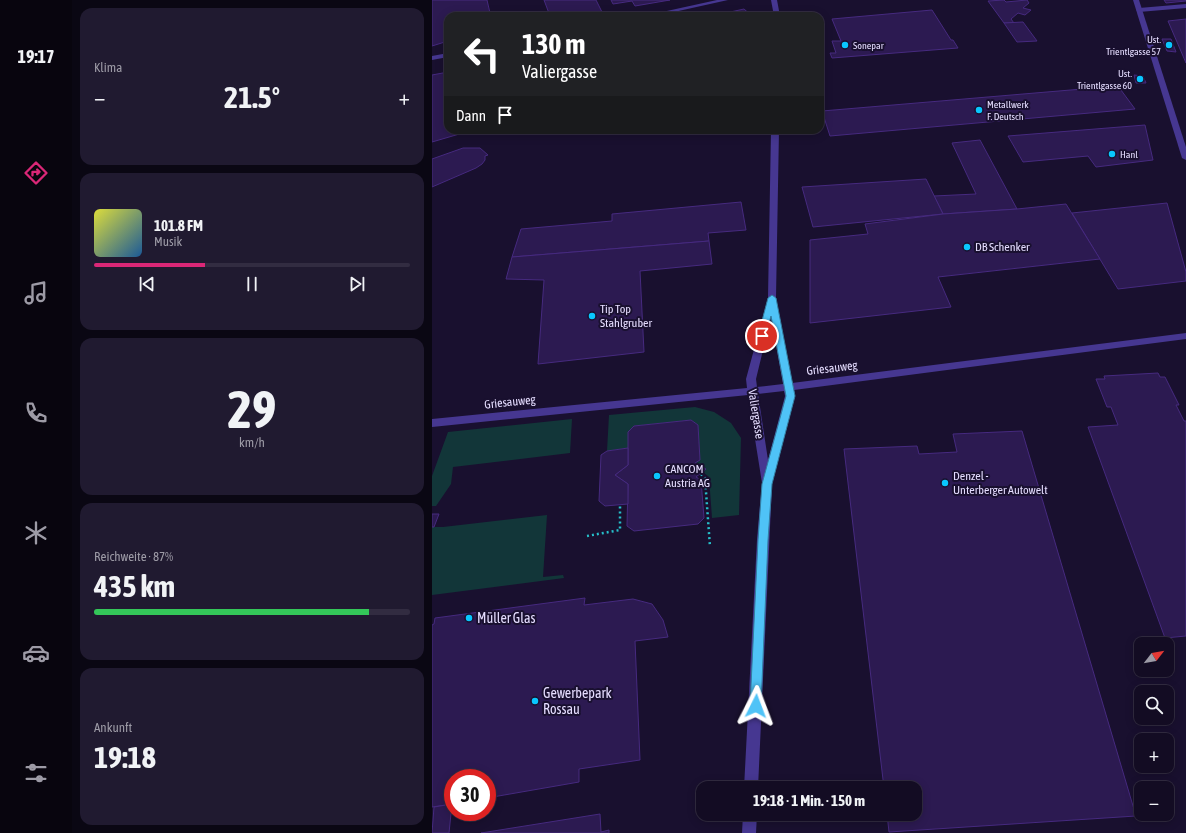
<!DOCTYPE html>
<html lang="de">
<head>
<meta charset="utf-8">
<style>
  :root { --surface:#130c23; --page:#201a30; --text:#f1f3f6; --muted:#9d9ba6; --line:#322c41; --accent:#db2777 }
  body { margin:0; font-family:"Asap Condensed",sans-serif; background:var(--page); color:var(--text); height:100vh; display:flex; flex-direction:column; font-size:15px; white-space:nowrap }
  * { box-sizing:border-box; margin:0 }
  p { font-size:13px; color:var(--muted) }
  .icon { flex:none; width:22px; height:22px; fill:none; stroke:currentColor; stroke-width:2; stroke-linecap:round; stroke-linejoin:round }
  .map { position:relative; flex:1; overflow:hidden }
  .details { display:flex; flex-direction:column; gap:8px; padding:8px; background:#0a0713; width:360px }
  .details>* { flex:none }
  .top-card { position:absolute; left:12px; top:12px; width:380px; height:122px; border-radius:12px; box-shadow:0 2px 10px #0003,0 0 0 1px var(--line); background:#202124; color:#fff; overflow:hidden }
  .needle { width:26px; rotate:59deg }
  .tools { position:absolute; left:702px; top:637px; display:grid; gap:8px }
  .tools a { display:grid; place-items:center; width:40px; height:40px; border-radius:8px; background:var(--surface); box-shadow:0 2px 10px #0003,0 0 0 1px var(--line); font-size:20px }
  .speed { position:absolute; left:12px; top:769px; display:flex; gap:8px; font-size:20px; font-weight:700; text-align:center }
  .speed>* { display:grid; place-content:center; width:52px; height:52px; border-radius:50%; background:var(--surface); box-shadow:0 2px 10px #0003,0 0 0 1px var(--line); line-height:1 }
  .speed .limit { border:6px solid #d22; background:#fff; color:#111 }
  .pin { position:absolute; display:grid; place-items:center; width:34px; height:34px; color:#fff; margin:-17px; border:2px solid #fff; border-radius:50%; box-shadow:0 1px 4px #0007 }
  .me { position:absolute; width:44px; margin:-22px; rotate:3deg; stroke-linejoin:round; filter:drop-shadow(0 0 3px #0008) }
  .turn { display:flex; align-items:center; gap:14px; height:84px; padding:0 12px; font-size:18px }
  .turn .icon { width:52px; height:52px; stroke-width:2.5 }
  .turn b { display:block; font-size:28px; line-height:34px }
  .then { display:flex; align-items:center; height:38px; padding:0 12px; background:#0003; gap:8px; font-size:15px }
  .big { font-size:30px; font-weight:700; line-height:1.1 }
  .details .card { flex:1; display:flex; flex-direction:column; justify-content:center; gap:6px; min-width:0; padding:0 14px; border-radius:12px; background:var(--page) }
  .details .dial { align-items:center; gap:0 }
  .dial b { font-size:52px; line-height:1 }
  .song { display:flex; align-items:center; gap:12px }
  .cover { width:48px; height:48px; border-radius:6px; background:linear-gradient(135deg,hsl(60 70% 55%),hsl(210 70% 35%)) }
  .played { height:4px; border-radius:2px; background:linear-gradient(90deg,var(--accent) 35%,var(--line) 35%) }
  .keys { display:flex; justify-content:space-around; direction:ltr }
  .heat { display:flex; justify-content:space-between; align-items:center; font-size:22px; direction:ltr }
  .charge { height:6px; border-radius:3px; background:linear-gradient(90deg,#34c759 87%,var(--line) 0) }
  .trip { position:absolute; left:264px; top:781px; width:226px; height:40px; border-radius:12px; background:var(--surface); box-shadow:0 2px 10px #0003,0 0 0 1px var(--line); font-weight:700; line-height:40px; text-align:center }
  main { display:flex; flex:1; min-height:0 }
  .tab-bar { display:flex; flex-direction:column; width:72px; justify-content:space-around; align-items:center; background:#08050e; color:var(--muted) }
  .tab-bar .icon { width:28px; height:28px }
  .tab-bar .on { color:var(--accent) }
  .tab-bar b { font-size:18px; color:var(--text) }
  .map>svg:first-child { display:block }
  .green { fill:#123639 }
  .building { fill:#2c1a51; stroke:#462a7f }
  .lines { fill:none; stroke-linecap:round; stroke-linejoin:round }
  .path { stroke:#26bfca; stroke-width:2.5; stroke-dasharray:2 3; stroke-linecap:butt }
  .service { fill:#463791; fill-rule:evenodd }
  .minor { fill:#463791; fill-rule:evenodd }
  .route { fill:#4fc3f7; stroke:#337fa1 }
  .poi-dot { fill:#09c7ff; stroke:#19102f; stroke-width:1.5 }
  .labels { text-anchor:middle; stroke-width:4; stroke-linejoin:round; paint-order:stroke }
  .far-poi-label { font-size:10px; fill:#e5ddff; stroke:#19102f; text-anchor:start }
  .poi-label { font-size:12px; fill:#e5ddff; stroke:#19102f; text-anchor:start }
  .street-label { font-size:12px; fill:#e5ddff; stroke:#19102f }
  .near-poi-label { font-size:14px; fill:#e5ddff; stroke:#19102f; text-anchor:start }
</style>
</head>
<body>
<main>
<nav class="tab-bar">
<b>19:17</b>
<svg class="icon on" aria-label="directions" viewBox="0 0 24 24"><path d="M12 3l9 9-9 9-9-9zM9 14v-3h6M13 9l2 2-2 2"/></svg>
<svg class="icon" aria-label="music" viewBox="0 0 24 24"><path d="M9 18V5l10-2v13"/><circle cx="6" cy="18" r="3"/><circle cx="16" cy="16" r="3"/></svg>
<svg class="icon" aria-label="phone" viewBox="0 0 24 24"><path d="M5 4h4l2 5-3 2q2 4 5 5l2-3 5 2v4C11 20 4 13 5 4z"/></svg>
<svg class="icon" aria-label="climate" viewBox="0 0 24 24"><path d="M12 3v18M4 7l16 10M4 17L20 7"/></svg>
<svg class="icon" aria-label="car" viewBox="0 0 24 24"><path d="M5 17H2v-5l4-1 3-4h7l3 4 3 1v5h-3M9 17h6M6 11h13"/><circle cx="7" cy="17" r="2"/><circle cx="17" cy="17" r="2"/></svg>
<svg class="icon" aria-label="filters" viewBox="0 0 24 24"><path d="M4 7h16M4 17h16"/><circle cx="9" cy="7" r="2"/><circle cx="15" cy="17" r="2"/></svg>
</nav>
<section class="details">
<div class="card"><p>Klima</p>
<div class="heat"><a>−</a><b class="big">21.5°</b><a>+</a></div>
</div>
<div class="card">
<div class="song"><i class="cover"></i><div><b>101.8 FM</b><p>Musik</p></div></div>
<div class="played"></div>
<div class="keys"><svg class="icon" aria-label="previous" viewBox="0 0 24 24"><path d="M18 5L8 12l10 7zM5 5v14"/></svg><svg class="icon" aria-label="pause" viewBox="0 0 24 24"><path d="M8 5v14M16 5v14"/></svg><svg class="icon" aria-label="next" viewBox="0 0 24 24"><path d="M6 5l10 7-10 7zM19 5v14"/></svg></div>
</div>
<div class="card dial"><b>29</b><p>km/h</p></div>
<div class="card"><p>Reichweite · 87%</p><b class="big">435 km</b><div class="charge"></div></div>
<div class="card"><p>Ankunft</p><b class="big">19:18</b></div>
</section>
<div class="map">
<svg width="754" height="833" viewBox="0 0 754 833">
  <rect width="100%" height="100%" fill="#19102f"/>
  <g class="green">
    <polygon points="263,407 282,412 299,423 309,438 307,515 280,518 277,477 271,472 274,469 263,463 268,460 266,425 259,420 202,426 196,432 196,448 175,451 177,415"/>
    <polygon points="140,419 138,453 21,467 19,484 4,506 0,506 0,476 16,432"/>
    <polygon points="115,515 111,577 131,575 132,578 0,595 0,527 11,527"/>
  </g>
  <g class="building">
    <polygon points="0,0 55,0 58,13 55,14 58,16 16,16 16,41 0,46"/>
    <polygon points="112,0 164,0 171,14 160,16 118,16"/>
    <polygon points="179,0 238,0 203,6 200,1 181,4"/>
    <polygon points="572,0 574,2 595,0 597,3 591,8 599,10 593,15 586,13 579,19 582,23 572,23 556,1"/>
    <polygon points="732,0 754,0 754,1 734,3"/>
    <polygon points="312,9 320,16 280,16"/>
    <polygon points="500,10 519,40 521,40 526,48 400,58 398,53 404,53 400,41 409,41 400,19"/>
    <polygon points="754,19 754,63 736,21"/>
    <polygon points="591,22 605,41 585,42 572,23"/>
    <polygon points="730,39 739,39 744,52 735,51"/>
    <polygon points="16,72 16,130 41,130 0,142 0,75"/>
    <polygon points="702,75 711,76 714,83 704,83"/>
    <polygon points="686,86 703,109 398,136 390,111"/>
    <polygon points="713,125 721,160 664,167 656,156 591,162 576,136"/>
    <polygon points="548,140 585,209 511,214 502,196 544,194 520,143"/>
    <polygon points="31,148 48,148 56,155 53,156 53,160 50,164 44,168 0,187 0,159"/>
    <polygon points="494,179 511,214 381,227 370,187"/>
    <polygon points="309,202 314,230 276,233 277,241 80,257 89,229 180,221 180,214"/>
    <polygon points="735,203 754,272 754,281 686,289 640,213"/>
    <polygon points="634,204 668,259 506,277 519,307 378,323 378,240 436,234 433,224 511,214 585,209"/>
    <polygon points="277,241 280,264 208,271 212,352 106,364 112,280 74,279 80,257"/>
    <polygon points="726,373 728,377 733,377 747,405 744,405 752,421 754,421 754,636 733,638 656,427 686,425 679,407 675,407 664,379 673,379 672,376"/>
    <polygon points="259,420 266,425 268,460 263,463 274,469 264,477 269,480 272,518 266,524 202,531 195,526 196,484 183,475 196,465 196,432 202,426"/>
    <polygon points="590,431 704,816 457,832 455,814 483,814 483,788 452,788 412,449 485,446 487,454 525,452 521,434"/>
    <polygon points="196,448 196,465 183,475 196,484 196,504 173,506 167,501 169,455 175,451"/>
    <polygon points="0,514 7,514 2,527 0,527"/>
    <polygon points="153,598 152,605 201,599 220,604 231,620 236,637 203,641 208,760 147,769 147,782 55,798 55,778 21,778 21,804 0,807 0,625 2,624 3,618"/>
    <polygon points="20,804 17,833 0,833 2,807"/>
    <polygon points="168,814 169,832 177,830 177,833 49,833"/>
  </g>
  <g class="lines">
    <g class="path">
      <polyline points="269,474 273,478 278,547"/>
      <polyline points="155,536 188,530 188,504"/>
    </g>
    <polygon class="service" points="754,4 754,8 707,12 704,10 707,8"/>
    <g class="minor">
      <polygon points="285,0 296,0 224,16 212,16"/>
      <polygon points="339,0 345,0 348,16 342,16"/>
      <polygon points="701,0 707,0 754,147 754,160 750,158"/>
      <polygon points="16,53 16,57 0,60 0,56"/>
      <path d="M339 130H347L344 298 360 383 754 333V339L362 390 363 396 340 484 326 788H312L325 539 330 483 316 395 0 427V419L315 388 314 379 336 298ZM339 317 351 384 325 387 324 379ZM352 391 353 396 336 460 326 394Z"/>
      <polygon points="311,814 325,814 324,833 310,833"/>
    </g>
  </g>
  <polygon class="route" points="340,295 344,298 363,396 340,484 336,540 329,706 328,710 324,712 319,710 318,706 326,540 330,484 354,396 339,316 333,338 330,338 326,336 336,298"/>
  <g class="poi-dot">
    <circle cx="413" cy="45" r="4"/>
    <circle cx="737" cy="45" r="4"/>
    <circle cx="708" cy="79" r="4"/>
    <circle cx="547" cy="110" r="4"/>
    <circle cx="680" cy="154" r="4"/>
    <circle cx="535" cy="247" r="4"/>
    <circle cx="160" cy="316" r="4"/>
    <circle cx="225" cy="476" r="4"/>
    <circle cx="513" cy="483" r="4"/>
    <circle cx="37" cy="618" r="4"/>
    <circle cx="103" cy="701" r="4"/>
  </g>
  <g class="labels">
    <g class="far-poi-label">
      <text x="729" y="43" text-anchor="end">Ust.<tspan x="729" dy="12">Trientlgasse 57</tspan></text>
      <text x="421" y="49">Sonepar</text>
      <text x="700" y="77" text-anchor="end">Ust.<tspan x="700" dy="12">Trientlgasse 60</tspan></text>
      <text x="555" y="108">Metallwerk<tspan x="555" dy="12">F. Deutsch</tspan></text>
      <text x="688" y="158">Hanl</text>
    </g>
    <g class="poi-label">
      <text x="543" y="251">DB Schenker</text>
      <text x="168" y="313">Tip Top<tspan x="168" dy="14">Stahlgruber</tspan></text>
      <text x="233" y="473">CANCOM<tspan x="233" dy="14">Austria AG</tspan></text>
      <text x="521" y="480">Denzel -<tspan x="521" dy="14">Unterberger Autowelt</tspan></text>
    </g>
    <g class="street-label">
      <text transform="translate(400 368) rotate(-7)" y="4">Griesauweg</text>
      <text transform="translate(78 402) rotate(-6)" y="4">Griesauweg</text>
      <text transform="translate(324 414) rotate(81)" y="4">Valiergasse</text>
    </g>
    <g class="near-poi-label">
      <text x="45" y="623">Müller Glas</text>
      <text x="111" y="698">Gewerbepark<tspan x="111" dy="16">Rossau</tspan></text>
    </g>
  </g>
</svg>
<div class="tools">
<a><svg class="needle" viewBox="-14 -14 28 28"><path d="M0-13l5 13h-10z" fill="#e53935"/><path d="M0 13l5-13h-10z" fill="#9d9ba6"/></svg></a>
<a><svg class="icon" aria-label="search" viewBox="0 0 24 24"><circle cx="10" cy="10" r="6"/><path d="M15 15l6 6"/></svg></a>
<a>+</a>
<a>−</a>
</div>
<div class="speed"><div class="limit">30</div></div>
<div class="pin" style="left:330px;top:336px;background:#d93025"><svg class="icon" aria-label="arrive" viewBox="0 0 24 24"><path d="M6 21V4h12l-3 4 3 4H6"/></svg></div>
<svg class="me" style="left:324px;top:706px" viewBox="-20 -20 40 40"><path d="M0-17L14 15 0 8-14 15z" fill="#4fc3f7" stroke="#fff" stroke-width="4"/></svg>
<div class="trip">19:18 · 1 Min. · 150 m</div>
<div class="top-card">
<div class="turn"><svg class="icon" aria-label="left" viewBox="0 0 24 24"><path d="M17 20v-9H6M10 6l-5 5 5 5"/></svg><div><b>130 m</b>Valiergasse</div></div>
<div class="then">Dann<svg class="icon" aria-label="arrive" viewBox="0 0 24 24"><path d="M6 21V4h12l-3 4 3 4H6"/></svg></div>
</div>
</div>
</main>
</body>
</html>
